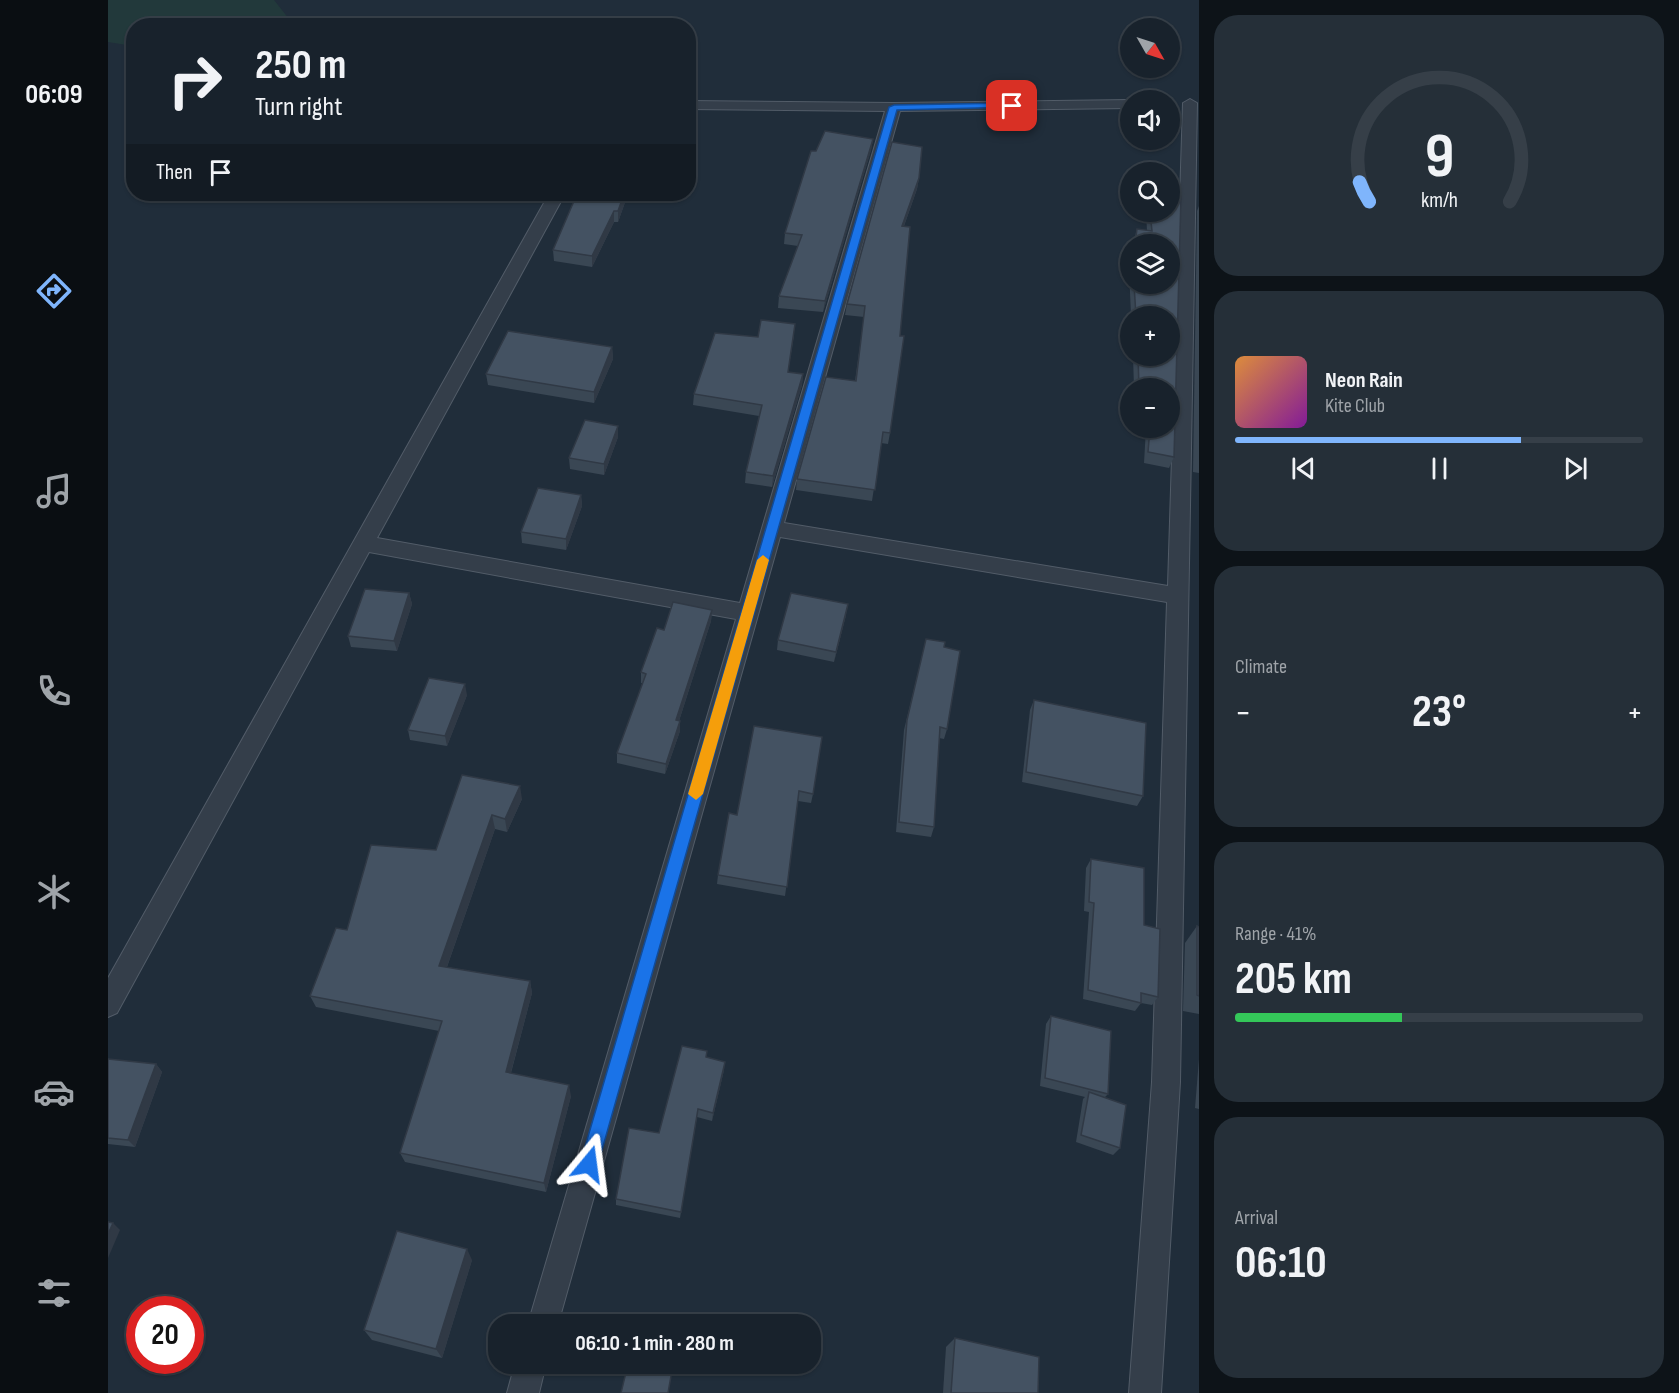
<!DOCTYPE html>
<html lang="en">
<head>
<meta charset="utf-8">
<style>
  :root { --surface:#18222c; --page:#252f38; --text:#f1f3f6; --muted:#9fa4a9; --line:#363f48; --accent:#7fb5fc }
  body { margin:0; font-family:"Sofia Sans Condensed",sans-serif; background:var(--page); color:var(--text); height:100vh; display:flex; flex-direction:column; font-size:22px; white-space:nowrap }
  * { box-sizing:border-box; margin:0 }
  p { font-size:20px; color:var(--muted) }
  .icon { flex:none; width:33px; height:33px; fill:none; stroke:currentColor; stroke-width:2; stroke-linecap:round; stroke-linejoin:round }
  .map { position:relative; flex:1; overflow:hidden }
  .details { display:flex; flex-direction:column; gap:15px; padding:15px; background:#0d1318; width:480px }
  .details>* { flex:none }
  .top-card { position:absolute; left:18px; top:18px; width:570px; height:183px; border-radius:24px; box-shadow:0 2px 4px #0004,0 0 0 2px var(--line); background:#18222c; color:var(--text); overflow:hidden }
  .needle { width:39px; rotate:129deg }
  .buttons { position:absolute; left:1012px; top:18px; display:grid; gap:12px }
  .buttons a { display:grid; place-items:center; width:60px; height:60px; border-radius:50%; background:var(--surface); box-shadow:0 2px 4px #0004,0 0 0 2px var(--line); font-size:30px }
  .speed { position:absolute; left:18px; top:1296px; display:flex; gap:12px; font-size:30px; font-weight:700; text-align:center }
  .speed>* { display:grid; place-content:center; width:78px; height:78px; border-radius:50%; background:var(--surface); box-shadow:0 2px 4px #0004,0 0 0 2px var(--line); line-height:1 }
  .speed .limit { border:9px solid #d22; background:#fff; color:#111 }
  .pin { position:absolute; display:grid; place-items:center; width:51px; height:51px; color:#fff; margin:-26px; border-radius:12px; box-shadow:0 3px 9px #0006 }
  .me { position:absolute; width:66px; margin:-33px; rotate:16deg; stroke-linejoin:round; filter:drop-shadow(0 0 4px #0008) }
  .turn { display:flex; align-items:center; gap:21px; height:126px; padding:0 30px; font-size:27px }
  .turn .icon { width:78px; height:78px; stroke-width:2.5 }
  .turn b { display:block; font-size:42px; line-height:51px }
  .then { display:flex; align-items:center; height:57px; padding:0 30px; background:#0003; gap:12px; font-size:22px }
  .big { font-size:45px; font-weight:700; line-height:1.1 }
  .details .card { flex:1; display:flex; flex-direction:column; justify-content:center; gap:9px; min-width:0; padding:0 21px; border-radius:24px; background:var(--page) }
  .details .dial { align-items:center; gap:0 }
  .dial svg { height:156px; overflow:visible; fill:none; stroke:var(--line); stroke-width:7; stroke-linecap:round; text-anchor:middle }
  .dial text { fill:var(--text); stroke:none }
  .song { display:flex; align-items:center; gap:18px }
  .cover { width:72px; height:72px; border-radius:9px; background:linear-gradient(135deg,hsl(30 70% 55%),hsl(290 70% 35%)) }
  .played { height:6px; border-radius:3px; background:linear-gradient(90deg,var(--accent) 70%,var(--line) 70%) }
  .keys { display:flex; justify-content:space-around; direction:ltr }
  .heat { display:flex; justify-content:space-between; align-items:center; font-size:33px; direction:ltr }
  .charge { height:9px; border-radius:4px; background:linear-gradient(90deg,#34c759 41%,var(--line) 0) }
  .trip { position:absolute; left:380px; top:1314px; width:333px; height:60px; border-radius:24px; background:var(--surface); box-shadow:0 2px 4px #0004,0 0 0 2px var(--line); font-weight:700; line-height:60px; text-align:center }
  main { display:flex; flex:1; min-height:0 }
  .menu { display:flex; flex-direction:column; width:108px; justify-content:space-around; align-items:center; background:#0a0e12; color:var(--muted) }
  .menu .icon { width:42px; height:42px }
  .menu .selected { color:var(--accent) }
  .menu b { font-size:27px; color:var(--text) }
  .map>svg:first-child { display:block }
  .green { fill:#22393b }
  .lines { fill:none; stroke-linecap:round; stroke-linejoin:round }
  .lane-casing { stroke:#525c68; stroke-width:2 }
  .lane { fill:#343e4a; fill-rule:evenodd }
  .wall { fill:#3a4754 }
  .shaded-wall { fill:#303945 }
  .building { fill:#445262; stroke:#303945; stroke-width:1.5 }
  .route { fill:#1a73e8; stroke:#114b97; stroke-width:1.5 }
  .slow { fill:#f59e0b }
</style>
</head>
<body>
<main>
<nav class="menu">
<b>06:09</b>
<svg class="icon selected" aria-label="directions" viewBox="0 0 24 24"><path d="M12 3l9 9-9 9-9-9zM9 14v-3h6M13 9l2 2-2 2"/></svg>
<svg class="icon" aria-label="music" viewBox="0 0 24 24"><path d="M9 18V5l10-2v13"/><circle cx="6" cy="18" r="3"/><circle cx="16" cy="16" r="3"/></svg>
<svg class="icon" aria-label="phone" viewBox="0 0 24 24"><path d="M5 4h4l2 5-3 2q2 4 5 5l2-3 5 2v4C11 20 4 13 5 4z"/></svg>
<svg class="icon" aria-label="climate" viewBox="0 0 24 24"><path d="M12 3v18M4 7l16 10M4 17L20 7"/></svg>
<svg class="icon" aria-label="car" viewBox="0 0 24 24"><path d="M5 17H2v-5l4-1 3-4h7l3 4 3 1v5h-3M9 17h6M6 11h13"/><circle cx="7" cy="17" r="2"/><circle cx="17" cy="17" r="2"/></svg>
<svg class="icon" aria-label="filters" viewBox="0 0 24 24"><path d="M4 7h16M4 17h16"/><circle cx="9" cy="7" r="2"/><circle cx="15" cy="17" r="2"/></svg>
</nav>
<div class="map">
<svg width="1091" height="1393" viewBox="0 0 1091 1393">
  <rect width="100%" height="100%" fill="#202d3a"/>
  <polygon class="green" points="0,0 166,0 181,19 122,26 26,26 25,46 0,42"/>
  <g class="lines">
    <g class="lane-casing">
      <g id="lane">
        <polygon points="1082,99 1089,103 1072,1082 1053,1393 1021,1393 1044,1082 1059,602 672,537 450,1324 420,1324 628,619 261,552 9,1013 0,1017 0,978 441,194 457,194 269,538 632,603 777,111 580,109 580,101 786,103 1023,100 1027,100 1023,100 1023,108 792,111 676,523 1060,586 1075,103"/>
        <polygon points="407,1364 438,1364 431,1393 399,1393"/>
      </g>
    </g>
    <use href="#lane" class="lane"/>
  </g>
  <g class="wall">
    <polygon points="765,139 763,150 715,312 670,308 671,296 690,246 676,244 677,233 708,151"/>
    <polygon points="811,178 809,189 796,226 782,433 780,444 773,443 764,501 688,490 689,479 747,381 756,317 737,315 739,304"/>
    <polygon points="520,194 510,222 506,222 484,267 446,261 445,250"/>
    <polygon points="1091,206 1091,473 1085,472 1089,211"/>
    <polygon points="1038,212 1062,212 1066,457 1061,468 1036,463 1038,428 1062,428 1062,388 1026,388 1025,356 1062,356 1062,316 1023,316 1021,269 1023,259 1023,284 1062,284 1062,244 1025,244 1029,229 1039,231"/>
    <polygon points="686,335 680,372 695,374 694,385 664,487 637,483 638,472 651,416 585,405 586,394 650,337"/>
    <polygon points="504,347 505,359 486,403 380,385 378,374"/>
    <polygon points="510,437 496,475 462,469 461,458"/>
    <polygon points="473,495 474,506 458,550 414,543 413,532"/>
    <polygon points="301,593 304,604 289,651 243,647 240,636"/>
    <polygon points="604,610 603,621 571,721 572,721 572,731 557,774 509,763 509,753 535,683 533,683 533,672 556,630"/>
    <polygon points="738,615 726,662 669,650 670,640"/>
    <polygon points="818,639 836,647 839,729 836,739 831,738 826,827 823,837 788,832 796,730"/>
    <polygon points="359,695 339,746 302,740 300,730"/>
    <polygon points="926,700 1035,796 1029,806 914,782 922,710"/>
    <polygon points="646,726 705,794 703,803 690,801 677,896 609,884 610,875 629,815"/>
    <polygon points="354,775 414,799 399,832 387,829 339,967 422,981 424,993 403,1073 463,1096 438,1192 297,1162 292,1153 331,1031 208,1007 202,996 239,930 328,850"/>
    <polygon points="983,859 1036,925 1050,997 1044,1005 1033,1003 1027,1011 975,999 981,912 976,911 978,868"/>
    <polygon points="1089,926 1091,927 1091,1014 1075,1011 1077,943"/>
    <polygon points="943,1016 1000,1094 997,1097 1012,1148 1005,1155 968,1142 975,1099 977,1097 932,1086 938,1024"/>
    <polygon points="599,1057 616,1070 604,1121 589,1117 572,1218 508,1205 508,1199 551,1133"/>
    <polygon points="0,1059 48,1064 54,1072 27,1147 0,1144"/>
    <polygon points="1091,1059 1091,1109 1087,1108"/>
    <polygon points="364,1260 334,1358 264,1340 256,1330"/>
    <polygon points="847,1338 930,1393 835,1393 838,1347"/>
  </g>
  <g class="shaded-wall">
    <polygon points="765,139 763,150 715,312 717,301"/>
    <polygon points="811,178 809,189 792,237 794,226"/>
    <polygon points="516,194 520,194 510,222 510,211"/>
    <polygon points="506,211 506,222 484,267 484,256"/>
    <polygon points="504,347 505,359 486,403 486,392"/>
    <polygon points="695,374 694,385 664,487 665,476"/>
    <polygon points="510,426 510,437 496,475 496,464"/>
    <polygon points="473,495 474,506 458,550 458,539"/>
    <polygon points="301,593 304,604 289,651 286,641"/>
    <polygon points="740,604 738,615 726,662 728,652"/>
    <polygon points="604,610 603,621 568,730 568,720"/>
    <polygon points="357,684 359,695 339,746 337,736"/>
    <polygon points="572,721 572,731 557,774 558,764"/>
    <polygon points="412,786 414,799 399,832 397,819"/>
    <polygon points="384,815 387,829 335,978 331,966"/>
    <polygon points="422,981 424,993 400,1083 398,1072"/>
    <polygon points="617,1062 616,1070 604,1121 605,1113"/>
    <polygon points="48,1064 54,1072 27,1147 20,1140"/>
    <polygon points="461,1085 463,1096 438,1192 436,1183"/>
    <polygon points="5,1223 12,1230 0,1258 0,1234"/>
    <polygon points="359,1249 364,1260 334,1358 328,1349"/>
  </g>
  <g class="building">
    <polygon points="717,131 765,139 717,301 671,296 694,235 677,233 703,151 708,151"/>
    <polygon points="784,142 814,147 811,178 794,226 802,227 792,336 796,336 782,433 775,432 767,490 689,479 718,377 748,381 757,306 739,304"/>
    <polygon points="1062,193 1073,196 1066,457 1040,452 1042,428 1062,428 1062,388 1031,388 1030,356 1062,356 1062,316 1028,316 1026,284 1062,284 1062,244 1027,244 1029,229 1044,231 1042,212 1062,212"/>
    <polygon points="469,194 516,194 510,211 506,211 484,256 445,250"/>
    <polygon points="653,320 687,324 680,372 695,374 665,476 638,472 654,405 586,394 607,333 650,337"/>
    <polygon points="400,331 504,347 486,392 378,374"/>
    <polygon points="477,420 510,426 496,464 461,458"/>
    <polygon points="430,488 473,495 458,539 413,532"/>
    <polygon points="257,589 301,593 286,641 240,636"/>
    <polygon points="683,593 740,604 728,652 670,640"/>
    <polygon points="565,602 604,610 568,720 572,721 558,764 509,753 538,674 533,672 549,628 556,630"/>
    <polygon points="818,639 837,642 836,647 852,651 839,729 832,727 826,827 791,822 799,720"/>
    <polygon points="321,678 357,684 337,736 300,730"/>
    <polygon points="926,700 1038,723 1035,796 918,772"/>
    <polygon points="646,726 714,737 705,794 691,791 679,887 610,875 621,813 629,815"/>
    <polygon points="354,775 412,786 397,819 384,815 331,966 422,981 398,1072 461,1085 436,1183 292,1153 334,1021 202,996 228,928 239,930 263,845 328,850"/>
    <polygon points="983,859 1036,868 1036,925 1052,929 1050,997 1033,993 1033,1003 980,990 986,903 981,902"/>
    <polygon points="1089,926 1091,927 1091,996 1089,995"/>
    <polygon points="943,1016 1003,1031 1000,1094 937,1078"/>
    <polygon points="574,1046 599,1051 598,1057 617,1062 605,1113 590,1109 573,1212 508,1199 521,1128 551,1133"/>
    <polygon points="0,1059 48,1064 20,1140 0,1138"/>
    <polygon points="981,1092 1018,1105 1012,1148 973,1135"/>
    <polygon points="0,1222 5,1223 0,1234"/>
    <polygon points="289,1231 359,1249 328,1349 256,1330"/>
    <polygon points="847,1338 931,1357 930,1393 843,1393"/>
    <polygon points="520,1364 558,1364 565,1365 560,1393 513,1393"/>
  </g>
  <polygon class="route" points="904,103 908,104 908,107 789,110 490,1164 487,1170 481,1173 475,1170 472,1164 781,107 786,105"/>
  <polygon class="slow" points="655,555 661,560 595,794 588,800 580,794 649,560"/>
</svg>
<div class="buttons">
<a><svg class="needle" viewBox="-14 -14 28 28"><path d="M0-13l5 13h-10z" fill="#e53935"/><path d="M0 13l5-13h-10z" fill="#9fa4a9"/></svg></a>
<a><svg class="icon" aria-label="sound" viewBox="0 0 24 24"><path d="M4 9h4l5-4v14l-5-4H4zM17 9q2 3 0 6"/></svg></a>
<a><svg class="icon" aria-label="search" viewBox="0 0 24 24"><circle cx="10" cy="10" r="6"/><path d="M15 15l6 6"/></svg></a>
<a><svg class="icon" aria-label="layers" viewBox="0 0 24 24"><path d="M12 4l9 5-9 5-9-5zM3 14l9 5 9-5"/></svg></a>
<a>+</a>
<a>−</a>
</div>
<div class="speed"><div class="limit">20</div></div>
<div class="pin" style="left:904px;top:106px;background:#d93025"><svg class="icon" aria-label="arrive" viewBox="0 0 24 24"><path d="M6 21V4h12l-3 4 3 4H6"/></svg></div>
<svg class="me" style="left:481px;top:1164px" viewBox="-20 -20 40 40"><path d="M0-17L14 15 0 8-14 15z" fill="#1a73e8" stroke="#fff" stroke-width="4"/></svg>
<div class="trip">06:10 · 1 min · 280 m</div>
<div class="top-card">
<div class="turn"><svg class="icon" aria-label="right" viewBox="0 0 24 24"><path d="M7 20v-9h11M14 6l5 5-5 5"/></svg><div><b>250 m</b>Turn right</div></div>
<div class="then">Then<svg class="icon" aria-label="arrive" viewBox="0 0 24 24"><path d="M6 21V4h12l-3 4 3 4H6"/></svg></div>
</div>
</div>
<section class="details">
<div class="card dial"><svg viewBox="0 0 100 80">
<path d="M14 69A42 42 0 1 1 86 69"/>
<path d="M14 69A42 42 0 0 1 9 59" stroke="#7fb5fc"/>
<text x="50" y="56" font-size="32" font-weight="700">9</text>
<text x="50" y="72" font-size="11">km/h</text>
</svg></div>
<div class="card">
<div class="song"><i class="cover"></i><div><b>Neon Rain</b><p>Kite Club</p></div></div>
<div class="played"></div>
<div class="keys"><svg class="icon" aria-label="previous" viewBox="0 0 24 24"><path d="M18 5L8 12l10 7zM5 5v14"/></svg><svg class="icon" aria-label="pause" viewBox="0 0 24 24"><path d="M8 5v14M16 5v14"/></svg><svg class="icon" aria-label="next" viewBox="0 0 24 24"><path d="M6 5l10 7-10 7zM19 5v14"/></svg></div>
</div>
<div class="card"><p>Climate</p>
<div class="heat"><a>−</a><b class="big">23°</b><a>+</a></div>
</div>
<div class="card"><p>Range · 41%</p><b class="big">205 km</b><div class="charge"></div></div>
<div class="card"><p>Arrival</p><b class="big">06:10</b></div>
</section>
</main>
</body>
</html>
